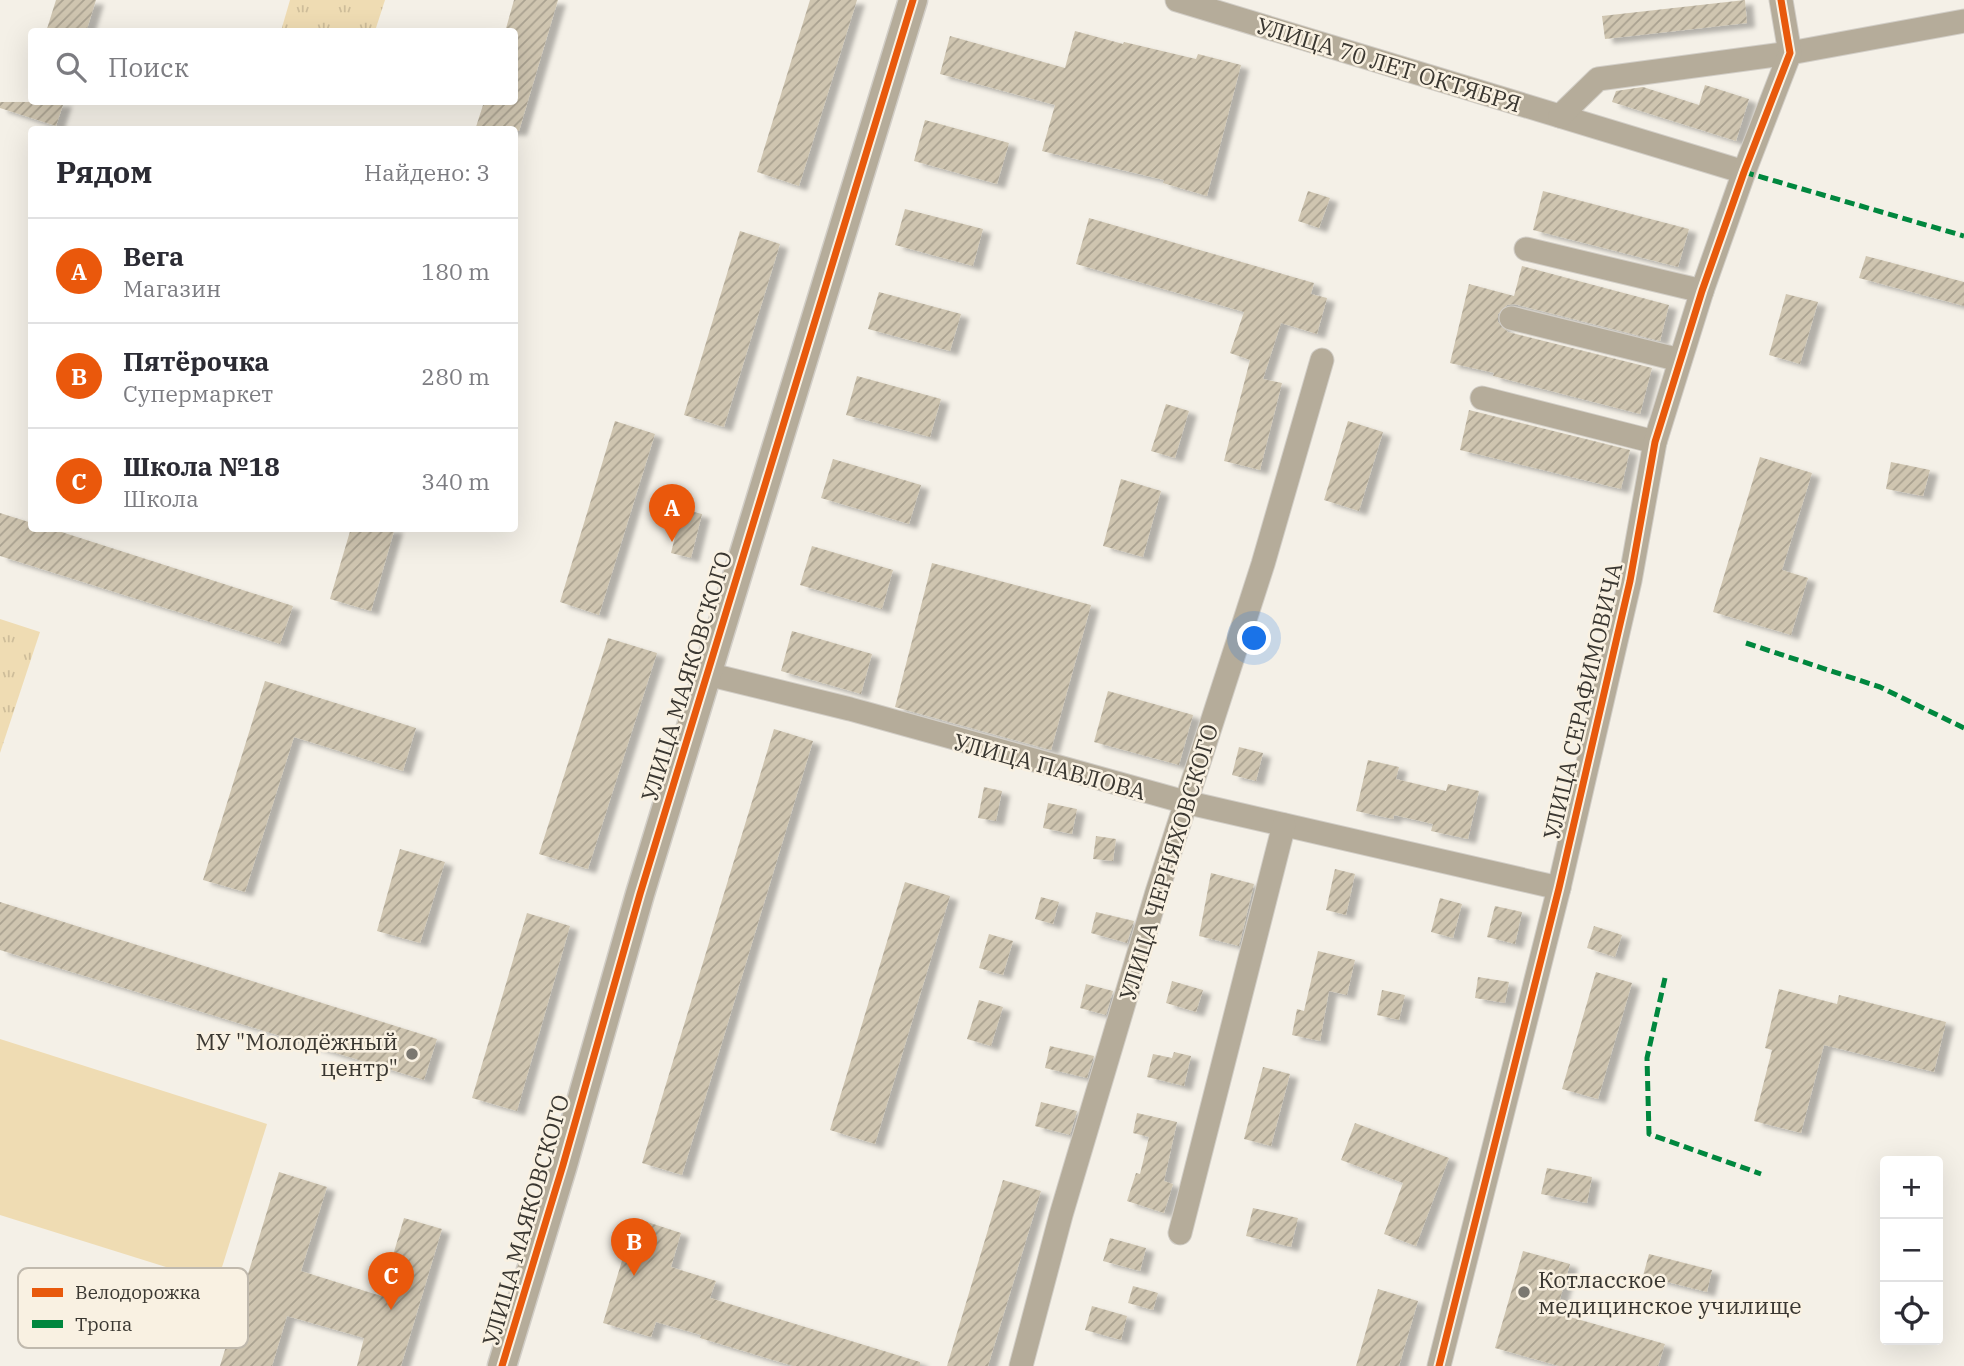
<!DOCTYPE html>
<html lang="ru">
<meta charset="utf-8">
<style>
:root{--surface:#fff;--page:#f7f7f7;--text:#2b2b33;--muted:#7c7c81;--line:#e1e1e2;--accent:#ea580c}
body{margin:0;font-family:"IBM Plex Serif",serif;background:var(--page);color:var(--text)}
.controls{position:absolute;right:21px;bottom:21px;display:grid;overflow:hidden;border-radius:7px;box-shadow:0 7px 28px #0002}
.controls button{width:63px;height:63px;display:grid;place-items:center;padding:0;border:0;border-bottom:2px solid var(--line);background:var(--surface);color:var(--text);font:35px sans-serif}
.you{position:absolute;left:1255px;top:639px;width:24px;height:24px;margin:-18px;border:5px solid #fff;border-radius:50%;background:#1a73e8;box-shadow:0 0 0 10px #1a73e833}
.badge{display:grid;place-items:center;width:46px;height:46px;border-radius:50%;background:var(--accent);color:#fff;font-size:23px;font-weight:700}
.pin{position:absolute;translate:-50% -58px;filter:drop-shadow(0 2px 4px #0008)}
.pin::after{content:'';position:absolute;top:37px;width:24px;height:21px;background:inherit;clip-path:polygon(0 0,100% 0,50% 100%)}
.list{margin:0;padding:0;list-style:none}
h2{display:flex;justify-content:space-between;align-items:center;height:91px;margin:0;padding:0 28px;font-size:30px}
h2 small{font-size:23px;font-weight:400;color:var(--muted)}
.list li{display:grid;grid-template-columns:46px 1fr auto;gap:21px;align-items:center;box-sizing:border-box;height:105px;padding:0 28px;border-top:2px solid var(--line)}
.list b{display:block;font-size:26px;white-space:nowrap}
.list p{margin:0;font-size:23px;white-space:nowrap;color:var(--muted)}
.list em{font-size:23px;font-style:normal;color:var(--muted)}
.icon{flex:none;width:38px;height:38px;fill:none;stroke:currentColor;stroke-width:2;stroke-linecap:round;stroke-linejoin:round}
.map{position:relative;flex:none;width:1964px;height:1366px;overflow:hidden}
.search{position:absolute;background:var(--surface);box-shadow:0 7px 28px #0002;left:28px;top:28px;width:490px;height:77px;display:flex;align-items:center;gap:18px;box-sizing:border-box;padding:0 24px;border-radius:7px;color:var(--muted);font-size:26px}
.panel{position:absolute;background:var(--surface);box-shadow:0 7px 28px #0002;left:28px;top:126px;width:490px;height:406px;border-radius:7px}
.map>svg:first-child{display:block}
.green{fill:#efdcb3}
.park{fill:url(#park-tufts)}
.building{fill:url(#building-hatch);filter:url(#shadow)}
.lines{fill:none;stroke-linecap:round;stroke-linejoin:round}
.minor-casing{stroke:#d2cec7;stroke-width:25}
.tertiary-casing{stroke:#d2cec7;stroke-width:31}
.minor{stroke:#b5ac9a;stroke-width:23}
.tertiary{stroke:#b5ac9a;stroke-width:28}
.quiet{stroke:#00873e;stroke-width:5;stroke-dasharray:10 5;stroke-linecap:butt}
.cycleway-casing{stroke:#f9f1e2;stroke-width:11}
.cycleway{stroke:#e8590c;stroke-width:7}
.poi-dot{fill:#7b7871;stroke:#f9f1e2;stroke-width:2.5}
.labels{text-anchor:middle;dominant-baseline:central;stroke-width:5;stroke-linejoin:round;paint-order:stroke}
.street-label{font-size:23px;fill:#3a3731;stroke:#f9f1e2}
.poi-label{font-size:23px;fill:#3a3731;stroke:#f9f1e2;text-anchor:end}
.key{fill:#f9f1e2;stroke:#c0b9ad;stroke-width:2}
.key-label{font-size:19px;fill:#3a3731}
</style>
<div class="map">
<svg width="1964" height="1366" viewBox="0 0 1964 1366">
<defs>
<pattern id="park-tufts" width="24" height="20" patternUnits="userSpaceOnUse" patternTransform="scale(1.75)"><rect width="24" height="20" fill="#efdcb3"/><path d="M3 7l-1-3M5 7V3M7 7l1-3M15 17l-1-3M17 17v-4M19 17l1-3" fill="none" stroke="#cebd9a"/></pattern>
<pattern id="building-hatch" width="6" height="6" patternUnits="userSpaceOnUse" patternTransform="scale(1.75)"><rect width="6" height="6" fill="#cfc5b0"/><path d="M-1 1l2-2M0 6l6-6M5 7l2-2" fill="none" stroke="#a9a190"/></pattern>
<filter id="shadow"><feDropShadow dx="8" dy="4.5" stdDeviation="2" flood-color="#0004"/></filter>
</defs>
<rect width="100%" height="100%" fill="#f4f0e7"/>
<!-- green -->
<polygon class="green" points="0,1039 267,1124 217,1283 0,1215"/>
<!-- park -->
<g class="park">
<polygon points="290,0 385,0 375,31 281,31"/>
<polygon points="0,619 40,632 0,753"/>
</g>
<!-- building -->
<g class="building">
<polygon points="56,0 96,0 86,32 46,32"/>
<polygon points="514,0 558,0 519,131 475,130 484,102 514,102 514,32 505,32"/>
<polygon points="810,0 857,0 799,186 757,172"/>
<polygon points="1745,0 1747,23 1605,39 1602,16"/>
<polygon points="1075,31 1123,44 1124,42 1196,59 1198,54 1241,65 1207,196 1163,183 1164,180 1042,151 1055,105 940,74 950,36 1065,68"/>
<polygon points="1705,85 1749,99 1736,141 1612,102 1616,91 1643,87 1699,105"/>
<polygon points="0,102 64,102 56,126 0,108"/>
<polygon points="925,120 1009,143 997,184 914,161"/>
<polygon points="1308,191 1330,198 1319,228 1298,221"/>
<polygon points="1543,191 1689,229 1678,267 1533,230"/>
<polygon points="905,209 983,229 973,266 895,245"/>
<polygon points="1089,218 1314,283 1311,294 1327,298 1317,334 1281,323 1263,379 1282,383 1260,470 1224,461 1250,360 1230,353 1244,312 1076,264"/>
<polygon points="740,231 780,244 724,427 684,415"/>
<polygon points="1866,256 1964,282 1964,306 1859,278"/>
<polygon points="1522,266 1669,305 1660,341 1514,304 1507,305 1498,314 1498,322 1508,332 1652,368 1640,414 1493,376 1494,373 1450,363 1469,284 1514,296"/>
<polygon points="879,292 961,314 950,351 868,329"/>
<polygon points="1786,294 1818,302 1800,364 1769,355"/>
<polygon points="857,376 941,399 930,437 846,415"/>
<polygon points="1166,404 1189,411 1175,458 1151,451"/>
<polygon points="1469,410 1630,450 1621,489 1460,450"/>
<polygon points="615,421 655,434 599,615 560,602"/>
<polygon points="1348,421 1383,432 1359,511 1324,500"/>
<polygon points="1760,457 1812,473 1782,570 1808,578 1791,635 1713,612"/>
<polygon points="833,459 921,485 909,524 821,498"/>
<polygon points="1891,462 1930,470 1923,496 1886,489"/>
<polygon points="1121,479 1161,491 1143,557 1103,546"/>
<polygon points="682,509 702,514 691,558 671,553"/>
<polygon points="0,513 32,523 32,528 49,528 293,606 280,644 0,556"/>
<polygon points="351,528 395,528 371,611 330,599"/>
<polygon points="812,546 893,570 882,609 800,585"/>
<polygon points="932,563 1091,605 1051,750 895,707"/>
<polygon points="792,631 872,654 861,694 781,671"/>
<polygon points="608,638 657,653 588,869 539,854"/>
<polygon points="265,681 416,728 403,771 294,737 245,892 203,880"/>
<polygon points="1108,691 1193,715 1179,765 1094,742"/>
<polygon points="774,729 813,741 682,1175 642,1163"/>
<polygon points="1239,747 1263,753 1256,781 1232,775"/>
<polygon points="1368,760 1399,767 1396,779 1446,791 1448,784 1479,791 1468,839 1431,831 1433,824 1394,815 1393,819 1356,811"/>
<polygon points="984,787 1002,791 996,821 978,818"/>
<polygon points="1048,803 1077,809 1072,834 1043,828"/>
<polygon points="1096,836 1116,839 1113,861 1093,859"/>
<polygon points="400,849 445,862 420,943 377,931"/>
<polygon points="1335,869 1355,874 1346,915 1326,910"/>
<polygon points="1211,873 1254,884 1239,946 1199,936"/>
<polygon points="905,882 950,896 875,1144 830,1130"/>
<polygon points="1041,897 1059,902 1053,924 1035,919"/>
<polygon points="1440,898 1462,904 1453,938 1431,932"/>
<polygon points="0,902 437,1039 424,1080 0,950"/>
<polygon points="1495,906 1522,912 1515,944 1487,937"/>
<polygon points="1096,912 1134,921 1127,943 1091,933"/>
<polygon points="527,913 570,926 517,1111 472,1098"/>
<polygon points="1594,926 1622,935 1615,957 1587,948"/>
<polygon points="989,934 1013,941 1003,975 979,968"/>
<polygon points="1318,951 1355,960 1347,995 1329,991 1320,1041 1292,1035 1297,1009 1304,1011"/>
<polygon points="1596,972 1632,983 1598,1099 1562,1089"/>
<polygon points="1478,977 1509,982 1505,1003 1475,998"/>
<polygon points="1172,981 1203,990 1196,1012 1166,1003"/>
<polygon points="1086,984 1113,991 1106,1015 1080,1008"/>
<polygon points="1779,989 1837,1004 1839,995 1946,1022 1934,1072 1824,1045 1801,1133 1754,1121 1772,1050 1765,1048"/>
<polygon points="1382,990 1405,995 1399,1020 1377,1015"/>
<polygon points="979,1000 1003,1007 991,1046 967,1039"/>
<polygon points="1050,1046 1094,1056 1087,1078 1045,1068"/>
<polygon points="1174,1052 1191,1056 1184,1086 1147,1077 1153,1054 1172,1058"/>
<polygon points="1263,1067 1290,1074 1271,1146 1244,1139"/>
<polygon points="1041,1102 1077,1111 1070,1135 1035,1126"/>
<polygon points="1137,1113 1177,1122 1164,1181 1173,1184 1164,1213 1127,1201 1136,1173 1140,1174 1149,1137 1133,1133"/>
<polygon points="1355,1123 1449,1158 1416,1246 1384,1234 1403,1183 1341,1160"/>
<polygon points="1547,1168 1592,1177 1587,1203 1541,1194"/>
<polygon points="279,1172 327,1187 301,1271 381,1296 404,1218 442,1229 401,1366 357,1366 364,1338 287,1316 272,1366 220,1366"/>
<polygon points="1003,1180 1041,1191 988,1366 947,1366"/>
<polygon points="1253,1208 1298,1218 1291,1247 1246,1236"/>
<polygon points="635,1218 681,1233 671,1267 716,1281 710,1298 920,1362 920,1366 793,1366 700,1338 701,1335 656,1322 651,1337 603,1323"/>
<polygon points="1110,1238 1146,1248 1140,1271 1103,1261"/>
<polygon points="1523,1251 1570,1264 1556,1313 1665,1344 1658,1366 1559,1366 1495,1348"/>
<polygon points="1649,1254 1712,1270 1707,1292 1643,1276"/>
<polygon points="1133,1286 1158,1293 1153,1310 1128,1303"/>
<polygon points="1378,1289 1418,1301 1399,1366 1356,1366"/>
<polygon points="1092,1306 1127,1316 1121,1340 1085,1330"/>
</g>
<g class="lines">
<!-- minor casing -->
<g class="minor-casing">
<g id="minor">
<polyline points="1177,0 1744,172"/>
<polyline points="1560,116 1598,79 1790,53 1964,21"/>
<polyline points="1526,249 1702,291"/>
<polyline points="1511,318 1680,360"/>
<polyline points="1482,398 1655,442"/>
<polyline points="707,674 850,709 1185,802 1559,888"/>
<polyline points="1180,1233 1284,825"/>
<polyline points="1021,1366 1061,1215 1157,892 1263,564 1322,360"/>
<polyline points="1439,1366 1559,888 1630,581 1655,442 1702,291 1744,172 1790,53 1781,0"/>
</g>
</g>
<!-- tertiary casing -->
<g class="tertiary-casing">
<polyline id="tertiary" points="502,1366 563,1165 640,894 913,0"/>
</g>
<!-- minor -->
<use href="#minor" class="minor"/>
<!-- tertiary -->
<use href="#tertiary" class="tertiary"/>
<!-- quiet -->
<g class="quiet">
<polyline points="1744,172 1964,236"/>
<polyline points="1746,643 1880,687 1964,728"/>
<polyline points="1665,978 1647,1058 1649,1134 1761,1174"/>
</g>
<!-- cycleway casing -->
<g class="cycleway-casing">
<g id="cycleway">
<polyline points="502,1366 563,1165 640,894 913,0"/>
<polyline points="1439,1366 1559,888 1630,581 1655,442 1702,291 1744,172 1790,53 1781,0"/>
</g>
</g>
<!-- cycleway -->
<use href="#cycleway" class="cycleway"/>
</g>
<!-- markers -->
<g class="poi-dot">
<circle cx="412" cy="1054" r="7"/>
<circle cx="1524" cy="1292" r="7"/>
</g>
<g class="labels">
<!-- street labels -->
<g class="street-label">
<text transform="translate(1389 64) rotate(17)">УЛИЦА 70 ЛЕТ ОКТЯБРЯ</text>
<text transform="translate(686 676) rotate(-73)">УЛИЦА МАЯКОВСКОГО</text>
<text transform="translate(1582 701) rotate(-77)">УЛИЦА СЕРАФИМОВИЧА</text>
<text transform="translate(1050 766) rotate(15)">УЛИЦА ПАВЛОВА</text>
<text transform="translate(1168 862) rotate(-73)">УЛИЦА ЧЕРНЯХОВСКОГО</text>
<text transform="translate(525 1220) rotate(-74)">УЛИЦА МАЯКОВСКОГО</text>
</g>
<!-- poi labels -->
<g class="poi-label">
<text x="398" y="1041">МУ "Молодёжный<tspan x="398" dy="26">центр"</tspan></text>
<text x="1538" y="1279" text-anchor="start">Котласское<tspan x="1538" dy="26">медицинское училище</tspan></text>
</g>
</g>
<!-- legend -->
<rect x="18" y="1268" width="230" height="80" rx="10" class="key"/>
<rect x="32" y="1288" width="31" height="9" fill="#e8590c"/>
<rect x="32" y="1320" width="31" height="8" fill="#00873e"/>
<g class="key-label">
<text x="75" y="1299">Велодорожка</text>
<text x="75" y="1331">Тропа</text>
</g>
</svg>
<div class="controls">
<button>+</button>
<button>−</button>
<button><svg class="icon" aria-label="locate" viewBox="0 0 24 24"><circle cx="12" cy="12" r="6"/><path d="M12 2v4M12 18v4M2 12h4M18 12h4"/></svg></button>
</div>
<div class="you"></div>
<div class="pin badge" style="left:672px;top:542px">A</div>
<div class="pin badge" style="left:634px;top:1276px">B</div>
<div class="pin badge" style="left:391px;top:1310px">C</div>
<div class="search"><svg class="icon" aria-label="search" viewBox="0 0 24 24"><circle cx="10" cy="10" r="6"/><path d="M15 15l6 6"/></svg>Поиск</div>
<section class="panel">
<h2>Рядом<small>Найдено: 3</small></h2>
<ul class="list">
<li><span class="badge">A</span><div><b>Вега</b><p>Магазин</p></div><em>180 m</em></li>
<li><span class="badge">B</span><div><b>Пятёрочка</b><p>Супермаркет</p></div><em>280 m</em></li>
<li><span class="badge">C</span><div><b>Школа №18</b><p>Школа</p></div><em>340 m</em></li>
</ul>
</section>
</div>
